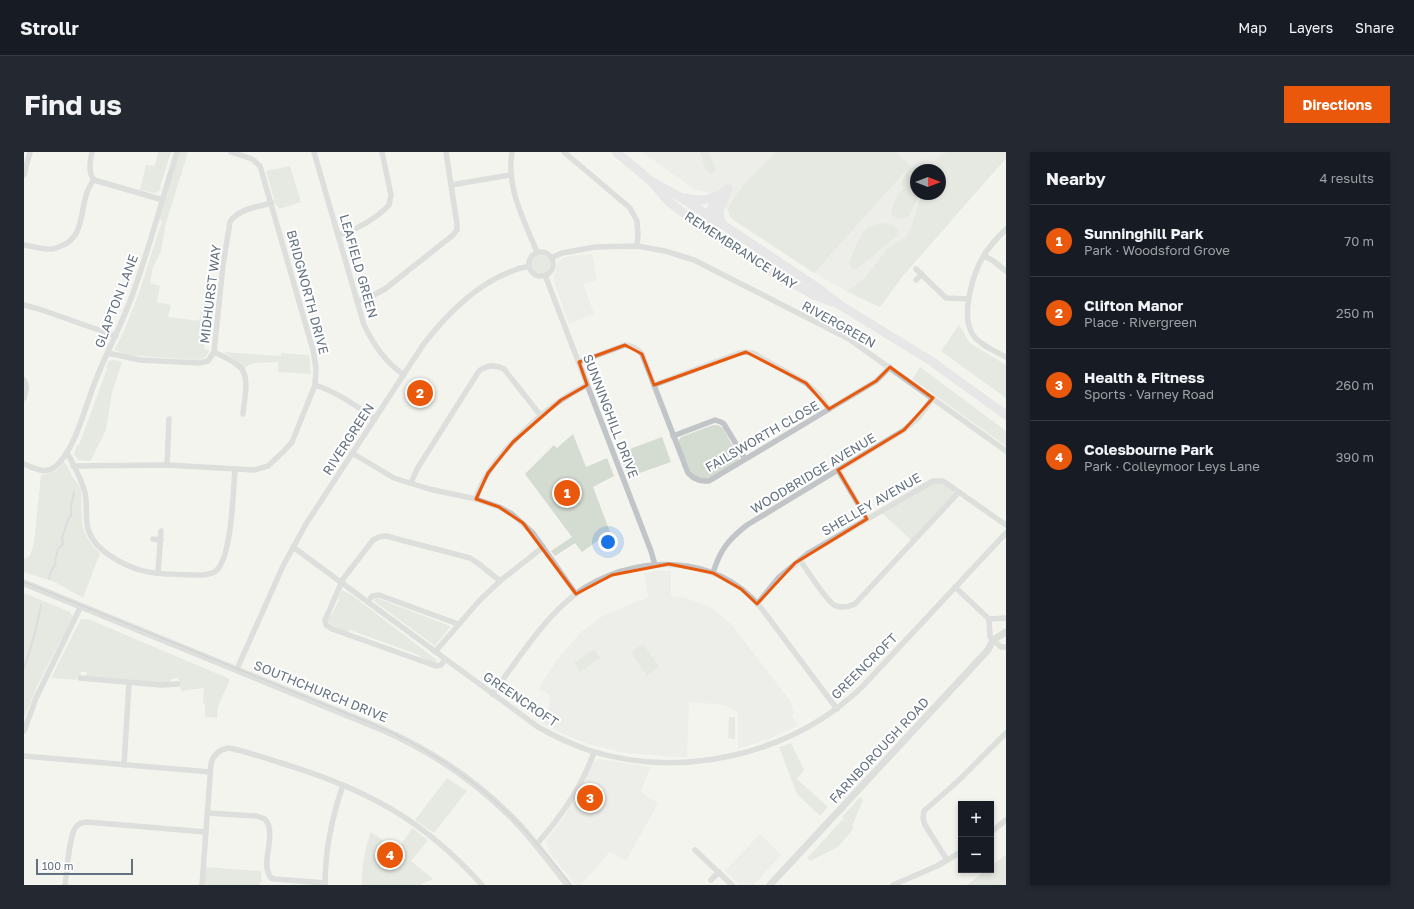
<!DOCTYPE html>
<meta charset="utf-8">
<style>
:root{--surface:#171b24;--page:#242831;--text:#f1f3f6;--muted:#9ea1a6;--line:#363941;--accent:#ea580c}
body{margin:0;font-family:"Golos Text",sans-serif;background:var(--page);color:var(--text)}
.controls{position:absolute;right:12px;bottom:12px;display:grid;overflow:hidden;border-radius:0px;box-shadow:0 2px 6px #0003}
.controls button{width:36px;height:36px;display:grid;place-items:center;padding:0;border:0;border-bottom:1px solid var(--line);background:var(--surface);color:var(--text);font:20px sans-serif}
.compass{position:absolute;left:886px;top:12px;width:36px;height:36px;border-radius:50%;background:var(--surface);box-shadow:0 2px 6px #0003;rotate:90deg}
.scale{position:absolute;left:12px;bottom:10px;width:97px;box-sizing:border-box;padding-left:4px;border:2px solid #637280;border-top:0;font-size:11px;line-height:14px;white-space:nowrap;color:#637280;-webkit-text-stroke:3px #fff;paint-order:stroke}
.you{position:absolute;left:584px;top:390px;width:14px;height:14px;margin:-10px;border:3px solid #fff;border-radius:50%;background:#1a73e8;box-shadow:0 0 0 6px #1a73e833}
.badge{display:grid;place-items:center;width:26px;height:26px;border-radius:50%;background:var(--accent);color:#fff;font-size:13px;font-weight:700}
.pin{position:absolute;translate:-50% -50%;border:2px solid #fff;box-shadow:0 1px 4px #0006}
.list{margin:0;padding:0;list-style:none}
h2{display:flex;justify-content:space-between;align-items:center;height:52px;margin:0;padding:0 16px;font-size:17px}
h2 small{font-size:13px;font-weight:400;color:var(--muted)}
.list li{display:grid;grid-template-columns:26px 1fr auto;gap:12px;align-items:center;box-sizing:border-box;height:72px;padding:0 16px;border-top:1px solid var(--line)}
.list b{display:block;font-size:15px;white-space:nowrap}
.list p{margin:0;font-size:13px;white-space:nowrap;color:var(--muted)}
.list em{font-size:13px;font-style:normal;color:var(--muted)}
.map{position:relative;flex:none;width:982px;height:733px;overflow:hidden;border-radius:0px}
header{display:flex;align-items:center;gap:24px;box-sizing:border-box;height:56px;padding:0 20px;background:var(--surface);border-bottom:1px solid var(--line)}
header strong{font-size:19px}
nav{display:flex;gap:22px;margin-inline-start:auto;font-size:14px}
.intro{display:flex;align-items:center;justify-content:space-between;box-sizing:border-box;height:96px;padding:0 24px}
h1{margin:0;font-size:28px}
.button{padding:10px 18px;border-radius:0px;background:var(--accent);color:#fff;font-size:14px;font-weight:700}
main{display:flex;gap:24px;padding:0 24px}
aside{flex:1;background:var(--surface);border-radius:0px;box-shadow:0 2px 6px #0003}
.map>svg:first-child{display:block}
.built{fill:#e4e5e3;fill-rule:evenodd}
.green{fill:#d4dbd1}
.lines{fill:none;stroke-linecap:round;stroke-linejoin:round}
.stream{stroke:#bac4ca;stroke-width:2}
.minor{stroke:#c1c5c8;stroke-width:5.5}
.tertiary{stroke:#c1c5c8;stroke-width:7}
.trunk{stroke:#d4d8dc;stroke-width:9}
.tram{stroke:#a2a7ac;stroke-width:1}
.marked{fill:none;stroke:#e8590c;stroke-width:3;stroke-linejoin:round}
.labels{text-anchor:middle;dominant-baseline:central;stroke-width:4;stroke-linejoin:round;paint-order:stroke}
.street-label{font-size:13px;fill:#637280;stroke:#fff}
</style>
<header>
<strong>Strollr</strong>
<nav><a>Map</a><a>Layers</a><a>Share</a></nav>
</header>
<div class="intro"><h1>Find us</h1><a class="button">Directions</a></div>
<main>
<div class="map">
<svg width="982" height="733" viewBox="0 0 982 733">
<rect width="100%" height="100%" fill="#f4f4ef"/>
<!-- built -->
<g class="built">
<path d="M618 0H982V6L878 125 856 155 831 144 790 121 710 69 706 65 699 50 686 41 670 37ZM892 18H916V42H892Z"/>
<polygon points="568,102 573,128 561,132 560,133 570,162 545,172 532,136 529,125 534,110 539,106 546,104"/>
<polygon points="634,419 647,419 647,444 661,446 687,455 708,473 767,550 770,562 767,564 775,573 747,586 714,597 714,561 701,553 665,550 663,605 650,605 601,601 567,593 539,582 516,570 525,556 526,543 515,537 521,526 534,506 557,480 580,463 624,445 620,421"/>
<polygon points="575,607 626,615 617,640 634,651 602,709 585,700 576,712 556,733 552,733 525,700 522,689 540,665 570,610"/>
<polygon points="736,682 757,703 730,733 716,733 701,719"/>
</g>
<!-- green -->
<g class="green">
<polygon points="134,0 147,0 136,35 137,38 131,41 116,38 122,13 131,14"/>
<path d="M155 0H164L142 71 137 99 129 115 126 131 136 134 133 150 147 153 144 165 175 169 180 147 190 149 188 177H182L180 197 185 198C184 205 179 207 173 208L103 203 91 198V196L100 179 115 141 138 69 136 67Z"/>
<polygon points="676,0 685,0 692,19 688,21 682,18"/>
<polygon points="752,0 872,0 886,14 790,121 706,65 704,57 712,43 718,36 717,35"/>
<path d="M923 0H982V6L878 125 856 155 823 139 841 126 864 96 883 84 888 73 896 47H894C888 55 889 61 881 67L872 66 867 62C869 52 871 45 879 37L877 32 883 19 890 15 898 18H892V42H916V18H910L914 14 911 8Z"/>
<polygon points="266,14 277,50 255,57 254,54 252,54 242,19"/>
<polygon points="857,71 869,73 874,78 873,84 834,116 829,117 825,111 833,91 839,81 844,75"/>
<circle cx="517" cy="112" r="9"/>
<polygon points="935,173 946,191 982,213 982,246 917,199"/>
<polygon points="200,200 257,204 257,201 285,203 287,222 254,220 254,210 230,211 220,216 213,209"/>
<polygon points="89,208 98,210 88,241 82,278 67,308 65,309 55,308 50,302 53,293 55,293 83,217 82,214 85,209"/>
<polygon points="896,215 982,279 982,294 888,227"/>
<polygon points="689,273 694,273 699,276 715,306 714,310 684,327 674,326 667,321 655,292 655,288 657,285"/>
<polygon points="549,282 562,315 583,306 590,324 569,335 586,380 558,400 551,391 531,404 527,399 548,385 501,322 530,293 533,296"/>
<polygon points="638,285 647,310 604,325 595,301"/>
<polygon points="40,310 43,313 48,324 57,337 58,373 62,383 68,393 76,401 59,446 31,430 0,420 0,407 6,404 10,390 17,323 32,319"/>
<polygon points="914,331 920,332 931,341 887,388 858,361 906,332"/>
<polygon points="318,438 329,444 413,508 412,512 397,506 395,503 326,478 323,480 308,474 303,469 306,463 308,462 315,448 314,446"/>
<polygon points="0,441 46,460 49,465 15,530 0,566"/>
<polygon points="353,446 426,474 426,475 411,494 350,449 350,447"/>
<polygon points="57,467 64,467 206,527 194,555 193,566 181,565 181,552 179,551 180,536 157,539 154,526 147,527 146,531 137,531 62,524 63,520 57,520 56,524 53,524 52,528 27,526"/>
<polygon points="619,492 635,515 623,524 607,500"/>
<polygon points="570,497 576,506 556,520 550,511"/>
<polygon points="705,565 711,565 711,587 704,586"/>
<polygon points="767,591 780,618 773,627 804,655 796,664 773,642 755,595"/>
<polygon points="423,626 443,639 410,681 391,668"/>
<polygon points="836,645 839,648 828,674 830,676 814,695 786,709 783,706 819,667 827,674 818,665"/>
<path d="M388 676 404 688 387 709 409 727 396 733H338C338 715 340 698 347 680L374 698Z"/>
<polygon points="982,703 982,733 943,733 962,718 967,718 967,714"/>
<polygon points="181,715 237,719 238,729 235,733 180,733"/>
</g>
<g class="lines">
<!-- stream -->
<g class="stream">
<polyline points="25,427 27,419 32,411 31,409 34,397 39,392 38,386 45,365 47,364 47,355 50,340"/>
<polyline points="0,517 11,481 17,453"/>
</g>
<!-- minor -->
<g class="minor">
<path d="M68 0C66 9 64 20 70 28L139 48"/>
<path d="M290 0 340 173C350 193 361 210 380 223"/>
<path d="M488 0C482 36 500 68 513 100"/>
<polyline points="540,0 606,56 613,69 614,83 613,94"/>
<polyline points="0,23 6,0"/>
<polyline points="427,33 486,23"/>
<path d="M982 77C974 85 966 93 960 103 949 121 936 163 949 183 956 193 971 199 982 205"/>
<path d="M314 83C331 79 353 66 365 53L367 43 358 0"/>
<path d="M0 93C8 94 19 98 28 97 30 97 34 95 37 94 65 84 53 47 70 28"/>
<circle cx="517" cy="112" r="12"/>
<polyline points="960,104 968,108 982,119"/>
<polyline points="527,106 538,101 571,95 613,94 641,99 670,108 825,187 982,299"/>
<polyline points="892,117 922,146 945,147"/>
<polyline points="521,123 627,399 631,413"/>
<polyline points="892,128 898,122"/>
<polyline points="333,149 348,144 361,137 429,83 433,78 433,72 422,0"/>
<polyline points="0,153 15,157 92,184"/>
<path d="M190 200C199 204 210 209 217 216 226 225 220 250 219 262"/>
<path d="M84 201 116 208 175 211 184 209 190 200 199 113 206 70C214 57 233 55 248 51"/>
<path d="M555 210 601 193C609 194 613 196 618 202L664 321C671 328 676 329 685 329L852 229 866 215"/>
<path d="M0 228C4 234 2 239 0 246"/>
<path d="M291 233C313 240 332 254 351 267"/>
<polyline points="630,233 715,201 722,200 729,201 782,231 795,243 805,257"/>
<polyline points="649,284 691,268 697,270 700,272 721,307"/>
<polyline points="328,301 370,326 405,337 452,347 475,355 488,362 509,381 552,442"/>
<path d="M42 302 45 304C51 316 58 328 61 341 64 354 60 367 65 380 69 390 76 397 85 403 116 425 142 422 179 423 184 422 189 422 193 418 208 402 209 340 211 317"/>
<path d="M0 312C11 317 23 323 33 313 52 295 61 255 71 230 82 201 97 174 108 144 125 97 138 48 153 0"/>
<polyline points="143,313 145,267"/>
<polyline points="49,314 143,313 230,318 244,314 260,299 268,290 291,233 292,216 289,198 236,14 228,7 207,0"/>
<polyline points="814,318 843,367"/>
<path d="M387 331 393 317 455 219C463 213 471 212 480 217L517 264"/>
<path d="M452 347C463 306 525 251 563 233"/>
<polyline points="129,387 137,388"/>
<path d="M269 395 514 575C530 584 547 592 564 598 658 628 767 603 838 535L982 381"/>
<path d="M776 408C782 417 802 448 810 453 817 457 824 455 831 452L935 340"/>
<polyline points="134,421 137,379"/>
<path d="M689 421C696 398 704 388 723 373L880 278 894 266 909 246"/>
<polyline points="931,435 965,467 966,485 977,495 982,495"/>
<polyline points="344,450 348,444 355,443 434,472"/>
<polyline points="733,452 755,425 783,402 909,329 919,329 982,373"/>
<polyline points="965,467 982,466"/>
<polyline points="411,500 455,449 476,429 519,395"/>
<polyline points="421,507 417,513 412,514 308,477 302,473 301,468 319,427 349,388 355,385 362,384 446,406 455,412 476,429"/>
<path d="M213 517 259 414 282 372 399 193C425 159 462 123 505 114"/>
<polyline points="56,526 137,533 154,532"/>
<path d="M468 542C492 511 513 476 542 450 591 405 679 397 728 446 739 456 747 470 756 481 775 506 794 532 813 557"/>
<polyline points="0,579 12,546 57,454"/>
<polyline points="0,604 186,620"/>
<polyline points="100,613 105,531"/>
<path d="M183 661 233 664 241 667C254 682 235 711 247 726L251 727 301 731"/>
<polyline points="967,680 982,668"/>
<path d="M512 693C537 665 558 635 570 600"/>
<polyline points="671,698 708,733"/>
<polyline points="923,708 901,673 899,666 900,659 934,629 982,581"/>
<polyline points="687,728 695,720"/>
<path d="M41 733C43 720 45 683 52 675 55 671 59 670 63 670L182 680"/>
<path d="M178 733 187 612C189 603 194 598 204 596 222 599 240 606 257 611 340 636 399 667 458 733"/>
<path d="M301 733C301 699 308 665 319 633"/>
<polyline points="869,733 913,714 937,700"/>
</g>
<!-- tertiary -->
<g class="tertiary">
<path d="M0 431 355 576C409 599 458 633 498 676 514 694 529 714 544 733"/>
<polyline points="746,733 964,498 969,488 982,480"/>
</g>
<!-- trunk -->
<g class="trunk">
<polyline points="592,0 627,29 645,50 674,72 757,125 790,143 808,150"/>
<polyline points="627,29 656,45 713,82 794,136 816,153 907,209 982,263"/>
<path d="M661 46C679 50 689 48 704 37"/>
<polyline points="687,69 686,59 694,44"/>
<path d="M698 72C693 59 696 55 702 42"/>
</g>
<!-- tram -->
<path class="tram" d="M0 430 346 571C435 609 488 657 547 733"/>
</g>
<!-- marked area -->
<path d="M0 0H982V733H0ZM601 193 618 202 630 233 722 200 782 231 805 257 852 229 866 215 909 246 880 278 814 318 843 367 771 411 733 452 717 437 689 421 645 412 588 423 552 442 499 371 475 355 452 347 464 321 489 290 537 248 563 233 555 210Z" fill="#f4f4ef" fill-opacity=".55" fill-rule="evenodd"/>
<path class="marked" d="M601 193 618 202 630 233 722 200 782 231 805 257 852 229 866 215 909 246 880 278 814 318 843 367 771 411 733 452 717 437 689 421 645 412 588 423 552 442 499 371 475 355 452 347 464 321 489 290 537 248 563 233 555 210Z"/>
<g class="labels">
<!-- street labels -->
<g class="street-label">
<text transform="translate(717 98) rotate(33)">REMEMBRANCE WAY</text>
<text transform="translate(335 114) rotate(74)">LEAFIELD GREEN</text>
<text transform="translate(284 140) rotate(75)">BRIDGNORTH DRIVE</text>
<text transform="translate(186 142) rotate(-83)">MIDHURST WAY</text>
<text transform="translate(92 149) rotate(-69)">GLAPTON LANE</text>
<text transform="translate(815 172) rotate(29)">RIVERGREEN</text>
<text transform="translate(587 264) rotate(69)">SUNNINGHILL DRIVE</text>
<text transform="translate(738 284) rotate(-30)">FAILSWORTH CLOSE</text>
<text transform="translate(324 287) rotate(-57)">RIVERGREEN</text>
<text transform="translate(789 321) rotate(-31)">WOODBRIDGE AVENUE</text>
<text transform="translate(847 352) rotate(-30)">SHELLEY AVENUE</text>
<text transform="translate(840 514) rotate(-45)">GREENCROFT</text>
<text transform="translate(297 539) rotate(22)">SOUTHCHURCH DRIVE</text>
<text transform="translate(497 547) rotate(34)">GREENCROFT</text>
<text transform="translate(855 598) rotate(-47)">FARNBOROUGH ROAD</text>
</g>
</g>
</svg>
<div class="controls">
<button>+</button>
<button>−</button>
</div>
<svg class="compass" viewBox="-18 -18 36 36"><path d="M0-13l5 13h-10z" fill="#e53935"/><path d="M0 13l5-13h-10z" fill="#9ea1a6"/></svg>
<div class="scale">100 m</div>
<div class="you"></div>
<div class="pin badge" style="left:543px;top:341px">1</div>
<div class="pin badge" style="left:396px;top:241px">2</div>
<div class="pin badge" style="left:566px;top:646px">3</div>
<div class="pin badge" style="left:366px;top:703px">4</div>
</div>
<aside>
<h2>Nearby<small>4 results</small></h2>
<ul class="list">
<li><span class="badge">1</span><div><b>Sunninghill Park</b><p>Park · Woodsford Grove</p></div><em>70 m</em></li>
<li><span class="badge">2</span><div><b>Clifton Manor</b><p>Place · Rivergreen</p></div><em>250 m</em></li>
<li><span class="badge">3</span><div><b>Health &amp; Fitness</b><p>Sports · Varney Road</p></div><em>260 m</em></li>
<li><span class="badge">4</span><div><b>Colesbourne Park</b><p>Park · Colleymoor Leys Lane</p></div><em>390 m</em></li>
</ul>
</aside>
</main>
